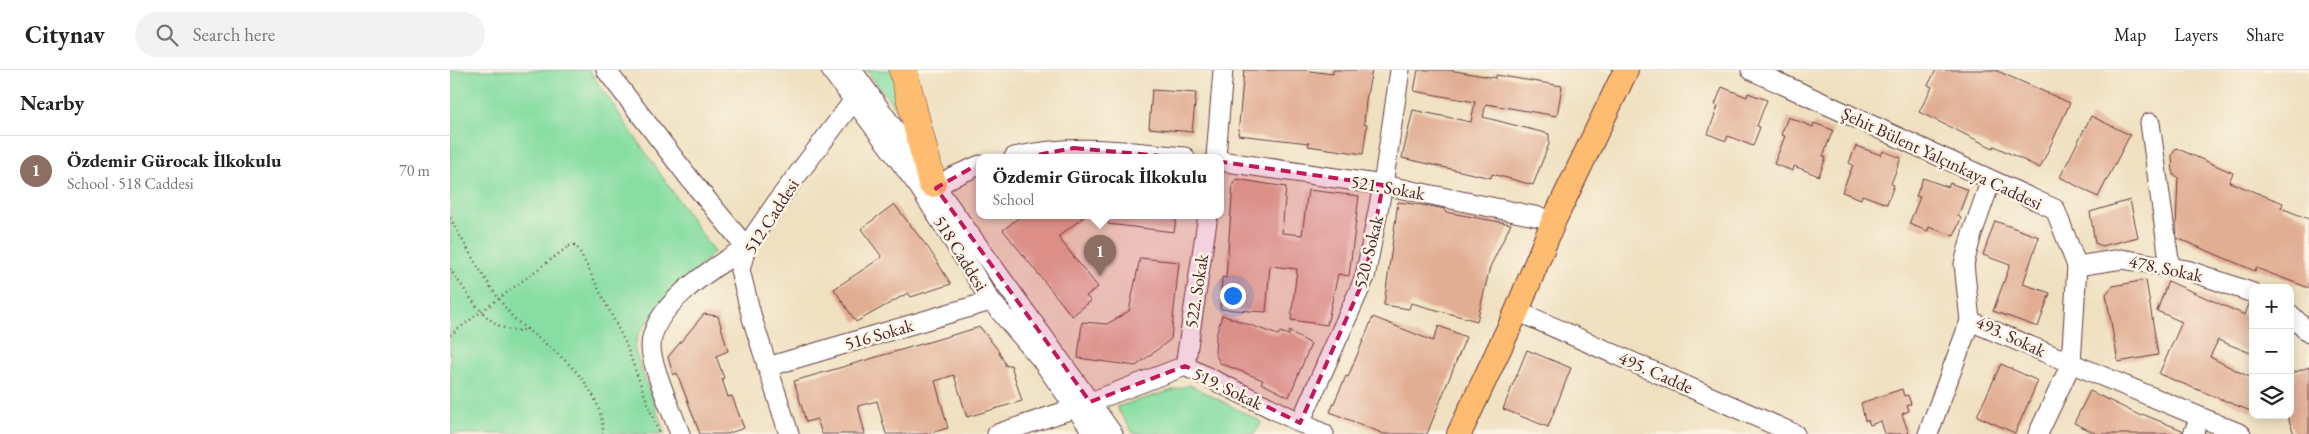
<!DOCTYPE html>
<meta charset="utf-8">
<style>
:root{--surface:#fff;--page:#f2f2f2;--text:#222;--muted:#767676;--line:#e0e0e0;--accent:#2563eb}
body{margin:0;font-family:"EB Garamond",serif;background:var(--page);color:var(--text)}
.controls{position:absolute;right:15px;bottom:15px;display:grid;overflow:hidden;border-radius:10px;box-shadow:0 2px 12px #0003}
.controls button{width:45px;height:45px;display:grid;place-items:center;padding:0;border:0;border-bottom:1px solid var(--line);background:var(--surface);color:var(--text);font:25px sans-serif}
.you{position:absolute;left:782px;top:225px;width:18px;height:18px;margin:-12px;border:4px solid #fff;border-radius:50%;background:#1a73e8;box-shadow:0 0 0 8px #1a73e833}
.badge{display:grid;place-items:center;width:32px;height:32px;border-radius:50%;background:var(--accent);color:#fff;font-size:16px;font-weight:700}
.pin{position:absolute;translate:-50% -41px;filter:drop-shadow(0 1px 2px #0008)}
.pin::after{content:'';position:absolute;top:26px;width:18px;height:15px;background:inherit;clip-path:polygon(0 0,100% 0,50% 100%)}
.popup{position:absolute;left:526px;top:84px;width:248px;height:65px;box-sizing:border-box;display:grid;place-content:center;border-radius:10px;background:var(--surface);filter:drop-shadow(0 1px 4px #0005);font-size:16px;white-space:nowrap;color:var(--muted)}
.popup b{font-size:19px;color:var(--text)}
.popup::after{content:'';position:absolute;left:50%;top:100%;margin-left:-10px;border:10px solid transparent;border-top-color:var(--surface)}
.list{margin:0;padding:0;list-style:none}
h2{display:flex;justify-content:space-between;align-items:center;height:65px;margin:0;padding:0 20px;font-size:21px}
h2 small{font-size:16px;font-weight:400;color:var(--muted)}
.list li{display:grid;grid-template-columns:32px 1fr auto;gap:15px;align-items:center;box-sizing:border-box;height:70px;padding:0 20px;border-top:1px solid var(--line)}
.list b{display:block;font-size:19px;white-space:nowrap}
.list p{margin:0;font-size:16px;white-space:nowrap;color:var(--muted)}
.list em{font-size:16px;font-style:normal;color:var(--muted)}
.icon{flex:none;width:28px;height:28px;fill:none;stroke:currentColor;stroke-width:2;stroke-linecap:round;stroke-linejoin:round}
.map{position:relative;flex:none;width:1859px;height:364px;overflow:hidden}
header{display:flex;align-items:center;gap:30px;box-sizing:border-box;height:70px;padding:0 25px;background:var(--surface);border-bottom:1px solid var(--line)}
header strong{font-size:24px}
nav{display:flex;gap:28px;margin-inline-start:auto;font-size:18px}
.search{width:350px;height:45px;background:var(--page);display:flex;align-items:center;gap:12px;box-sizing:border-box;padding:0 18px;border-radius:28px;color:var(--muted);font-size:19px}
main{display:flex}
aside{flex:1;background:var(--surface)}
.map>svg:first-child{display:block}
.green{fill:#88dea2;stroke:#697e66}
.building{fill:#e1ad93}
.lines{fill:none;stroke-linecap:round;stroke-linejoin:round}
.minor-casing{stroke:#633c41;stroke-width:21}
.major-casing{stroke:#633c41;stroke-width:26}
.highway-casing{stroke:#633c41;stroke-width:29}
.path{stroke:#633c41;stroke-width:2.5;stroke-dasharray:1 4;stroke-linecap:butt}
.minor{stroke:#fff;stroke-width:19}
.major{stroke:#febc70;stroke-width:24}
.highway{stroke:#febc70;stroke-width:28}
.path-bridge{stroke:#633c41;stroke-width:2.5;stroke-dasharray:1 4;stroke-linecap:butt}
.marked{fill:#c2185b;fill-opacity:0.2;stroke:#c2185b;stroke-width:4;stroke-dasharray:10 6;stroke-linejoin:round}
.labels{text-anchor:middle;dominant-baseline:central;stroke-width:5;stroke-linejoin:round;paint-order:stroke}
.street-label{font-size:18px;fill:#4a1f2b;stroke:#fcf5e5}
</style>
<header>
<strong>Citynav</strong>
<div class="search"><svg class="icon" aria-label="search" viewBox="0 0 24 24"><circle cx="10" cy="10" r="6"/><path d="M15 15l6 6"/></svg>Search here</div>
<nav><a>Map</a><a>Layers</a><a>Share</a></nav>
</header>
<main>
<aside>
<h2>Nearby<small></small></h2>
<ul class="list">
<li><span class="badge" style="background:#8d6e63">1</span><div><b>Özdemir Gürocak İlkokulu</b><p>School · 518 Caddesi</p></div><em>70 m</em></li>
</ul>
</aside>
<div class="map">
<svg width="1859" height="364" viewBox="0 0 1859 364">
<rect width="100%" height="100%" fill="#fcf5e5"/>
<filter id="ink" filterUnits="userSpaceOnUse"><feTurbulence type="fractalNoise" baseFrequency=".02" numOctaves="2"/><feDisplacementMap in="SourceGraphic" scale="10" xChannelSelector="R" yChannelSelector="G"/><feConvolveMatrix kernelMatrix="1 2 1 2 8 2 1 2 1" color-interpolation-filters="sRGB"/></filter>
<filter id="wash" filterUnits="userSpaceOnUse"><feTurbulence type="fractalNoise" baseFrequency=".0096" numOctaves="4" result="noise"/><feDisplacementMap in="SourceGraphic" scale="20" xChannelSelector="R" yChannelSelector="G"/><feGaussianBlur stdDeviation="1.12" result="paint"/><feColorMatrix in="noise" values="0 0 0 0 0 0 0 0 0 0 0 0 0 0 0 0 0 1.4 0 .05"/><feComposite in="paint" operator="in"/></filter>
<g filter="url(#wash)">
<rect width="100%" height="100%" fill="#efe0c0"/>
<!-- green -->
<g class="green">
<polygon points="0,0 139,0 264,182 196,253 188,265 184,279 215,364 0,364"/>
<polygon points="416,0 444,0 457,53"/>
<polygon points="740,315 812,352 804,364 684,364 666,337"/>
</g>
<g id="blocks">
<!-- building -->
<g class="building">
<polygon points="794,0 852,0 883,4 883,0 922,0 916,30 914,54 917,55 913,84 858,76 859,73 788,65"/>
<polygon points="968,0 999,0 1046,8 1046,5 1112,16 1107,46 1036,34 1033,47 1099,64 1099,74 1083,115 1042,104 1041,108 952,88 963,40 1021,52 1025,32 964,21"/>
<polygon points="1486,0 1545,0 1620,33 1590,98 1544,76 1543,78 1469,42 1482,17 1478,15"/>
<polygon points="1272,17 1297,27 1298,23 1317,30 1307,56 1310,57 1303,76 1278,66 1276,71 1258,64 1268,36 1265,35"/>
<polygon points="702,20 746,23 742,62 699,58"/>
<polygon points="1641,46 1680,65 1648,127 1610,107"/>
<polygon points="1338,47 1363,57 1364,53 1383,60 1373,86 1376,87 1369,106 1344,96 1343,101 1324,94 1335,66 1331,65"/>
<polygon points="1406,76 1431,85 1433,81 1451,88 1441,114 1444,115 1437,134 1412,125 1411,129 1392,122 1403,95 1399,93"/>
<polygon points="1726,78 1783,103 1779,112 1833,133 1831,138 1859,149 1859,218 1806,198 1805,201 1727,168 1726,156 1728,107 1723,105 1722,85"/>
<polygon points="1473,108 1498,117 1500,113 1518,120 1508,146 1511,148 1504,166 1479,157 1478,161 1459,154 1470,127 1466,126"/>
<polygon points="786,109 836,117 832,163 852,165 858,120 909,126 899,206 888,204 877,255 841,250 847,199 820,196 816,242 770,239 772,207 776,208 783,114"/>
<polygon points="1680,130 1688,167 1652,176 1645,173 1640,142"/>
<polygon points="948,132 979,136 995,139 995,142 1061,154 1040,197 1027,251 961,233 959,239 934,235"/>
<polygon points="444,134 479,179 501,214 461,227 458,223 406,252 384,219 432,187 411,159"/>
<polygon points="572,145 636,145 608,167 648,217 636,226 641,231 622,246 553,160"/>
<polygon points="659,145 727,145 724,162 658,154"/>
<polygon points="1545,151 1589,167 1573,214 1600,223 1588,257 1543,241 1560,195 1533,185"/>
<polygon points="690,188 729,192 721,269 686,296 628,288 632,252 657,254 679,241"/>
<polygon points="1696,210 1708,285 1668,292 1656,224 1663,216"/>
<polygon points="1718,211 1795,245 1799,234 1803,234 1803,284 1768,270 1760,287 1803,309 1803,342 1709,304 1732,252 1707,241"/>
<polygon points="254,244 268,246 278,281 266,286 274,308 272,309 278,327 282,326 294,358 277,364 250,364 227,303 223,305 218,287"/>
<polygon points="772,245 828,265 830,262 839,265 839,261 861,274 839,327 811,313 813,310 770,293 765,283 766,266"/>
<polygon points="923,247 983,271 989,256 1016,267 977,364 934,364 880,342 896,306 898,307"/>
<polygon points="530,257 548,280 556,296 561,295 572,331 517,347 504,305 485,311 498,358 477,364 436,364 427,331 408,336 415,364 372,364 367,349 356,352 344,311"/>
<polygon points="1077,280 1121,298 1098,357 1053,339"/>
<polygon points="1551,294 1588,311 1565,363 1527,346"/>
<polygon points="1859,297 1859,364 1844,364 1837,345 1840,345 1840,304"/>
<polygon points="1452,319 1454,326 1458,325 1461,334 1457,335 1459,341 1452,344 1459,364 1435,364 1431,351 1420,355 1418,350 1415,351 1411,333"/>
<polygon points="1640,321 1691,346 1692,344 1732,360 1732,364 1647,364 1624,353"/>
</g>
</g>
</g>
<g filter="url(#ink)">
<use href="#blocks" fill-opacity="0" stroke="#633c41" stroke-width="1"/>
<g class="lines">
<!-- minor casing -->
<g class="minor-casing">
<g id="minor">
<path d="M156 0 240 109 296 177C265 197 201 235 201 277 201 296 223 344 230 364"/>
<polyline points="381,0 469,117 541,231 590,288 644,364"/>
<polyline points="402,0 663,364"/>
<polyline points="1301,0 1605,139 1627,196 1621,294 1588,364"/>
<polyline points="1700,53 1720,197"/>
<path d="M564 87C626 73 673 81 735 87"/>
<polyline points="766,87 773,0"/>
<polyline points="770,91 933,115 1104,150"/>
<polyline points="1541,110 1522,164 1514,194 1520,251 1791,364"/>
<polyline points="486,118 502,107 530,95"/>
<polyline points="1627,196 1672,189 1737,200 1803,223"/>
<polyline points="1067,241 1345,364"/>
<polyline points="1840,244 1859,263"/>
<polyline points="735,296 758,145"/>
<polyline points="317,297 541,231"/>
<polyline points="850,353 915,207 933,115 950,0"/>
<polyline points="339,364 302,248 290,200 296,177 329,129 404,30"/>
<polyline points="547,364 625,338 735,296 874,364"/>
<polyline points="1478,364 1520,251"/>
<polyline points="1743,364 1750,347"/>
</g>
</g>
<!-- major casing -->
<g class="major-casing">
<polyline id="major" points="1009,364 1067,241 1104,150 1176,0"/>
</g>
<!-- highway casing -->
<g class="highway-casing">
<polyline id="highway" points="453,0 482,113"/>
</g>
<!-- path -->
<g class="path">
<path d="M0 148C19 182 37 215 61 245 68 253 78 260 87 267 118 291 153 321 153 364"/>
<polyline points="119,176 125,175 129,180 175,272 209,364"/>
<path d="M0 199C18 223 42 270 78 259"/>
</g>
<!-- minor -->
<use href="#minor" class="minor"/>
<!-- major -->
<use href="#major" class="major"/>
<!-- highway -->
<use href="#highway" class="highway"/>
<!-- path-bridge -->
<polyline class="path-bridge" points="0,265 119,176"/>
</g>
</g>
<!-- marked area -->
<path class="marked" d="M624 78 766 91 933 115 915 207 850 353 735 296 640 332 486 118 523 97Z"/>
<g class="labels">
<!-- street labels -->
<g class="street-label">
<text transform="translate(1492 88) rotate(25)">Şehit Bülent Yalçınkaya Caddesi</text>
<text transform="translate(938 117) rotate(10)">521. Sokak</text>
<text transform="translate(321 146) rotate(-57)">512 Caddesi</text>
<text transform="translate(918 182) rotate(-76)">520. Sokak</text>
<text transform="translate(511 183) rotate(58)">518 Caddesi</text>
<text transform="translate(1716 198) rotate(12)">478. Sokak</text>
<text transform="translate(746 221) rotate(-81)">522. Sokak</text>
<text transform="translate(429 264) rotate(-16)">516 Sokak</text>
<text transform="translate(1561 266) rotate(25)">493. Sokak</text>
<text transform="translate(1206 302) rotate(24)">495. Cadde</text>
<text transform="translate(778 318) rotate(26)">519. Sokak</text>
</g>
</g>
</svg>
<div class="controls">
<button>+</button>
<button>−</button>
<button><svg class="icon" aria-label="layers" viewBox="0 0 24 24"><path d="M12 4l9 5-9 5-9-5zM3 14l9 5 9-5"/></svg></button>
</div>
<div class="you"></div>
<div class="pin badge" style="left:650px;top:206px;background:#8d6e63">1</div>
<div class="popup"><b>Özdemir Gürocak İlkokulu</b>School</div>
</div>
</main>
